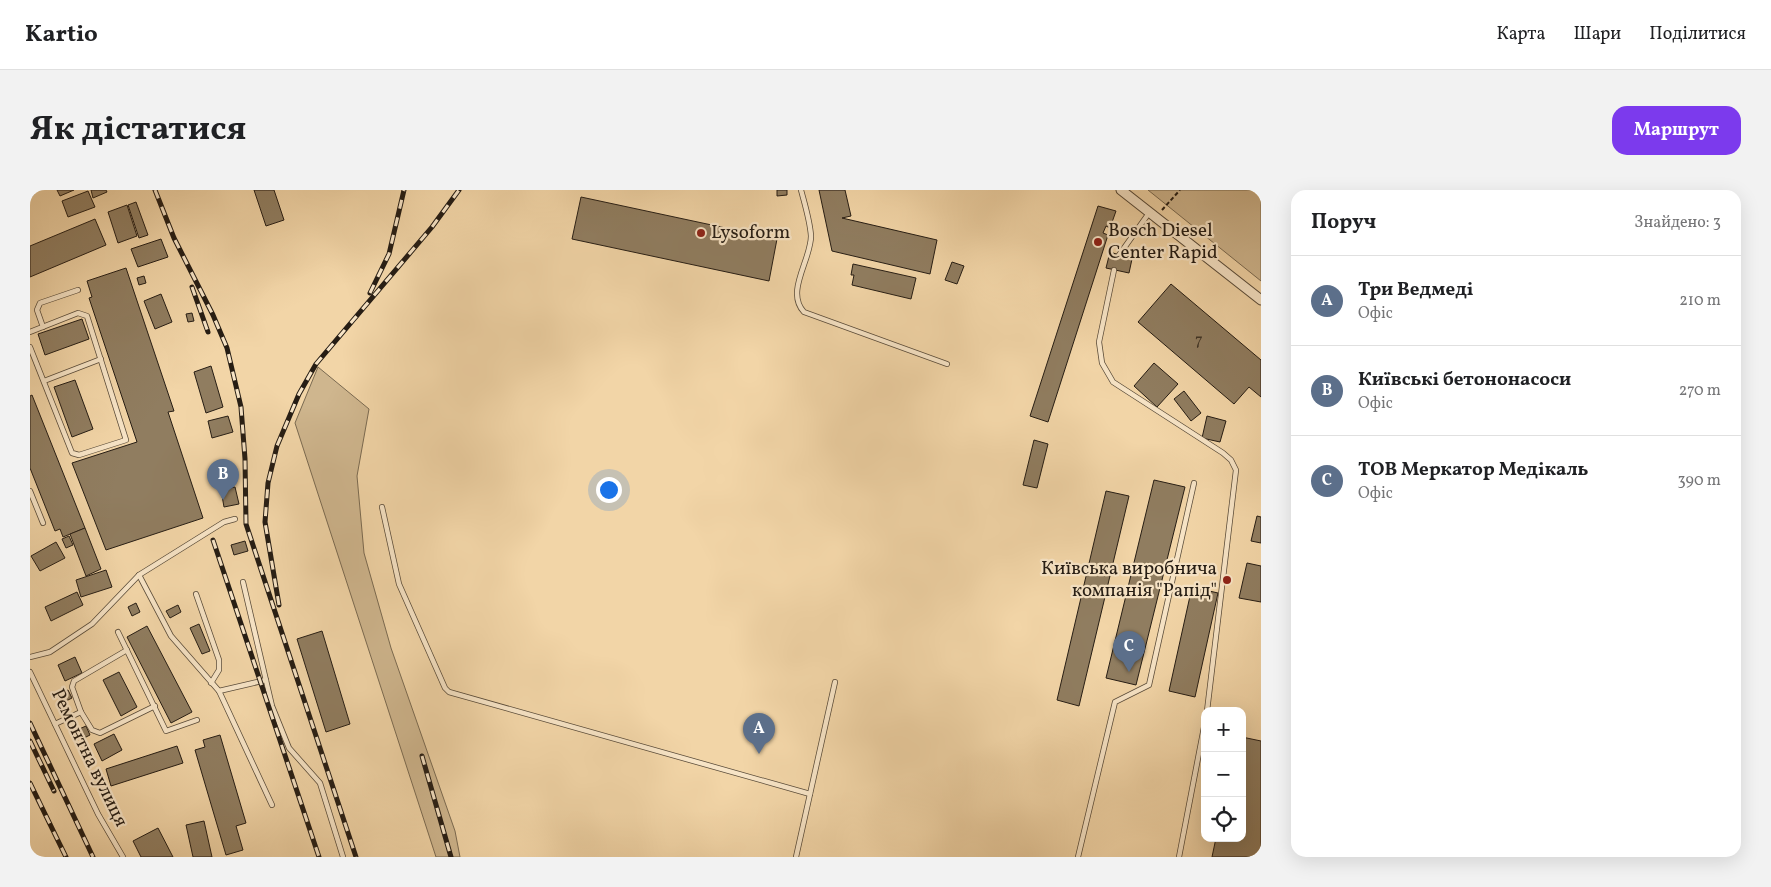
<!DOCTYPE html>
<html lang="uk">
<meta charset="utf-8">
<style>
:root{--surface:#fff;--page:#f2f2f2;--text:#202124;--muted:#757577;--line:#e0e0e0;--accent:#7c3aed}
body{margin:0;font-family:Vollkorn,serif;background:var(--page);color:var(--text)}
.controls{position:absolute;right:15px;bottom:15px;display:grid;overflow:hidden;border-radius:10px;box-shadow:0 5px 20px #0002}
.controls button{width:45px;height:45px;display:grid;place-items:center;padding:0;border:0;border-bottom:1px solid var(--line);background:var(--surface);color:var(--text);font:25px sans-serif}
.you{position:absolute;left:578px;top:299px;width:18px;height:18px;margin:-12px;border:4px solid #fff;border-radius:50%;background:#1a73e8;box-shadow:0 0 0 8px #1a73e833}
.badge{display:grid;place-items:center;width:32px;height:32px;border-radius:50%;background:var(--accent);color:#fff;font-size:16px;font-weight:700}
.pin{position:absolute;translate:-50% -41px;filter:drop-shadow(0 1px 2px #0008)}
.pin::after{content:'';position:absolute;top:26px;width:18px;height:15px;background:inherit;clip-path:polygon(0 0,100% 0,50% 100%)}
.list{margin:0;padding:0;list-style:none}
h2{display:flex;justify-content:space-between;align-items:center;height:65px;margin:0;padding:0 20px;font-size:21px}
h2 small{font-size:16px;font-weight:400;color:var(--muted)}
.list li{display:grid;grid-template-columns:32px 1fr auto;gap:15px;align-items:center;box-sizing:border-box;height:90px;padding:0 20px;border-top:1px solid var(--line)}
.list b{display:block;font-size:19px;white-space:nowrap}
.list p{margin:0;font-size:16px;white-space:nowrap;color:var(--muted)}
.list em{font-size:16px;font-style:normal;color:var(--muted)}
.icon{flex:none;width:28px;height:28px;fill:none;stroke:currentColor;stroke-width:2;stroke-linecap:round;stroke-linejoin:round}
.map{position:relative;flex:none;width:1231px;height:667px;overflow:hidden;border-radius:15px}
header{display:flex;align-items:center;gap:30px;box-sizing:border-box;height:70px;padding:0 25px;background:var(--surface);border-bottom:1px solid var(--line)}
header strong{font-size:24px}
nav{display:flex;gap:28px;margin-inline-start:auto;font-size:18px}
.intro{display:flex;align-items:center;justify-content:space-between;box-sizing:border-box;height:120px;padding:0 30px}
h1{margin:0;font-size:35px}
.button{padding:12px 22px;border-radius:15px;background:var(--accent);color:#fff;font-size:18px;font-weight:700}
main{display:flex;gap:30px;padding:0 30px}
aside{flex:1;background:var(--surface);border-radius:15px;box-shadow:0 5px 20px #0002}
.map>svg:first-child{display:block}
.green{fill:#cfb68e;stroke:#7a6a51}
.building{fill:#907d60;stroke:#261d14}
.lines{fill:none;stroke-linecap:round;stroke-linejoin:round}
.service-casing{stroke:#594b39;stroke-width:6}
.minor-casing{stroke:#594b39;stroke-width:11}
.path{stroke:#261d14;stroke-width:2;stroke-dasharray:4 2.5;stroke-linecap:butt}
.service{stroke:#f7e4c6;stroke-width:4.5}
.minor{stroke:#f7e4c6;stroke-width:9}
.rail-casing{stroke:#261d14;stroke-width:5}
.rail{stroke:#f7e4c6;stroke-width:3;stroke-dasharray:9;stroke-linecap:butt}
.poi-dot{fill:#8f2418;stroke:#f7e4c6;stroke-width:2}
.labels{text-anchor:middle;dominant-baseline:central;stroke-width:4.5;stroke-linejoin:round;paint-order:stroke}
.number-label{font-size:16px;fill:#403527}
.poi-label{font-size:19px;fill:#261d14;stroke:#f7e4c6;text-anchor:start}
.street-label{font-size:19px;fill:#261d14;stroke:#f7e4c6}
</style>
<header>
<strong>Kartio</strong>
<nav><a>Карта</a><a>Шари</a><a>Поділитися</a></nav>
</header>
<div class="intro"><h1>Як дістатися</h1><a class="button">Маршрут</a></div>
<main>
<div class="map">
<svg width="1231" height="667" viewBox="0 0 1231 667">
<rect width="100%" height="100%" fill="#f2d5a7"/>
<filter id="stains"><feTurbulence type="fractalNoise" baseFrequency=".004" numOctaves="4"/><feColorMatrix values="0 0 0 0 .2 0 0 0 0 .09 0 0 0 0 .02 0 0 0 .5 -.17"/></filter>
<radialGradient id="worn" r=".72"><stop offset=".6" stop-color="#630" stop-opacity="0"/><stop offset="1" stop-color="#630" stop-opacity=".3"/></radialGradient>
<!-- green -->
<g class="green">
<polygon points="1118,0 1231,0 1231,91"/>
<polygon points="288,177 339,219 327,286 334,363 361,458 425,641 430,667 406,667 265,233"/>
</g>
<!-- building -->
<g class="building">
<polygon points="27,0 44,0 30,6"/>
<polygon points="61,0 76,0 77,2 63,8"/>
<polygon points="224,0 244,0 254,30 236,36"/>
<polygon points="747,0 757,0 757,5 747,6"/>
<polygon points="789,0 815,0 821,26 812,28 907,50 900,84 802,61"/>
<polygon points="58,1 65,17 38,27 32,11"/>
<polygon points="551,7 747,49 739,91 542,49"/>
<polygon points="106,12 118,45 109,48 98,15"/>
<polygon points="97,15 107,46 88,53 78,22"/>
<polygon points="1068,16 1086,21 1080,38 1076,36 1073,43 1078,45 1018,232 1000,226"/>
<polygon points="65,29 76,55 0,87 0,56"/>
<polygon points="131,49 138,67 108,77 101,59"/>
<polygon points="1080,62 1102,69 1099,83 1076,78"/>
<polygon points="922,72 934,76 927,94 915,90"/>
<polygon points="823,74 886,88 881,109 822,95 824,85 821,85"/>
<polygon points="96,78 144,221 138,222 173,328 76,360 42,273 107,252 59,108 62,107 57,91"/>
<polygon points="114,86 116,93 109,95 107,88"/>
<polygon points="1141,94 1231,170 1231,207 1219,197 1204,214 1108,132"/>
<polygon points="131,104 142,132 125,139 114,111"/>
<polygon points="162,123 164,131 158,132 156,124"/>
<polygon points="52,129 59,149 15,165 8,144"/>
<polygon points="1124,173 1148,194 1127,217 1104,196"/>
<polygon points="181,176 193,217 176,223 164,182"/>
<polygon points="45,190 63,239 42,247 24,197"/>
<polygon points="1154,201 1171,223 1161,231 1144,209"/>
<polygon points="2,205 55,338 33,347 30,339 25,341 0,278 0,206"/>
<polygon points="198,226 203,242 182,248 178,231"/>
<polygon points="1177,226 1196,231 1190,252 1172,248"/>
<polygon points="1004,250 1018,254 1007,298 993,295"/>
<polygon points="1124,290 1155,297 1106,495 1076,488"/>
<polygon points="205,297 209,314 194,317 191,300"/>
<polygon points="1076,301 1099,306 1049,516 1027,510"/>
<polygon points="1227,326 1231,327 1231,353 1221,351"/>
<polygon points="55,338 71,379 56,386 40,344"/>
<polygon points="39,346 43,355 36,358 32,349"/>
<polygon points="215,351 218,361 204,365 201,355"/>
<polygon points="26,352 35,368 10,381 1,366"/>
<polygon points="1217,373 1231,376 1231,412 1209,408"/>
<polygon points="76,380 82,397 51,407 46,390"/>
<polygon points="1162,397 1188,403 1165,507 1139,501"/>
<polygon points="47,402 53,415 21,431 15,417"/>
<polygon points="106,413 110,422 102,426 98,417"/>
<polygon points="148,415 151,422 140,428 136,421"/>
<polygon points="169,434 180,461 172,464 160,438"/>
<polygon points="117,436 162,522 141,533 97,447"/>
<polygon points="292,441 320,534 296,542 267,449"/>
<polygon points="45,467 52,483 35,491 28,475"/>
<polygon points="89,482 107,517 91,526 73,490"/>
<polygon points="38,500 42,508 34,512 30,504"/>
<polygon points="56,536 60,545 52,549 47,540"/>
<polygon points="84,544 92,560 72,571 64,554"/>
<polygon points="190,545 216,633 206,636 213,660 196,665 165,560 175,557 173,550"/>
<polygon points="1212,547 1231,551 1231,667 1182,667 1186,648 1212,648"/>
<polygon points="147,556 153,573 81,596 76,579"/>
<polygon points="174,631 182,667 163,667 156,635"/>
<polygon points="128,638 143,667 111,667 103,651"/>
</g>
<g class="lines">
<!-- service casing -->
<g class="service-casing">
<g id="service">
<path d="M771 0C775 15 780 31 781 46 781 70 755 102 774 122L917 174"/>
<polyline points="0,5 4,0"/>
<polyline points="1089,65 1119,23"/>
<polyline points="1084,80 1069,152 1072,173 1083,192 1193,263 1201,270 1206,280 1177,521"/>
<polyline points="13,137 7,120 10,113 48,100"/>
<polyline points="0,142 48,123 57,126 96,250 49,265 42,263 0,157"/>
<polyline points="14,191 71,169"/>
<polyline points="0,301 13,333"/>
<polyline points="352,317 369,394 415,498 419,502 780,604"/>
<polyline points="109,385 141,446 189,501 242,615"/>
<polyline points="213,392 242,516 259,558 290,593 313,667"/>
<polyline points="166,404 189,470 189,480 181,493"/>
<polyline points="88,442 136,541 167,530"/>
<polyline points="0,467 20,462 62,434 109,385 194,332 205,329"/>
<polyline points="0,482 68,624 93,667"/>
<polyline points="189,501 236,490"/>
<polyline points="51,522 62,540 70,543 125,516"/>
<polyline points="25,534 51,522 42,497 44,491 97,460"/>
<polyline points="766,667 805,492"/>
<polyline points="1048,667 1085,512 1119,495 1164,293"/>
<polyline points="1149,667 1175,532"/>
</g>
</g>
<!-- minor casing -->
<g class="minor-casing">
<polyline id="minor" points="1091,0 1231,110"/>
</g>
<!-- path -->
<polyline class="path" points="1132,20 1150,0"/>
<!-- service -->
<use href="#service" class="service"/>
<!-- minor -->
<use href="#minor" class="minor"/>
<!-- rail casing -->
<g class="rail-casing">
<g id="rail">
<polyline points="125,0 144,48 183,125 197,158 211,217 215,269 216,334 326,667"/>
<polyline points="162,97 178,142"/>
<polyline points="340,103 359,64 374,0"/>
<polyline points="183,350 289,667"/>
<polyline points="249,415 235,332 238,293 247,256 269,204 286,174 402,37 429,0"/>
<polyline points="0,533 63,667"/>
<polyline points="0,551 24,601"/>
<polyline points="392,566 421,667"/>
<polyline points="0,593 36,667"/>
</g>
</g>
<!-- rail -->
<use href="#rail" class="rail"/>
</g>
<!-- markers -->
<g class="poi-dot">
<circle cx="671" cy="43" r="5"/>
<circle cx="1068" cy="52" r="5"/>
<circle cx="1197" cy="390" r="5"/>
</g>
<g class="labels">
<!-- number labels -->
<g class="number-label">
<text x="1169" y="151">7</text>
</g>
<!-- poi labels -->
<g class="poi-label">
<text x="1078" y="41">Bosch Diesel<tspan x="1078" dy="22">Center Rapid</tspan></text>
<text x="681" y="43">Lysoform</text>
<text x="1187" y="379" text-anchor="end">Київська виробнича<tspan x="1187" dy="22">компанія "Рапід"</tspan></text>
</g>
<!-- street labels -->
<g class="street-label">
<text transform="translate(59 568) rotate(64)">Ремонтна вулиця</text>
</g>
</g>
<rect width="100%" height="100%" filter="url(#stains)"/>
<rect width="100%" height="100%" fill="url(#worn)"/>
</svg>
<div class="controls">
<button>+</button>
<button>−</button>
<button><svg class="icon" aria-label="locate" viewBox="0 0 24 24"><circle cx="12" cy="12" r="6"/><path d="M12 2v4M12 18v4M2 12h4M18 12h4"/></svg></button>
</div>
<div class="you"></div>
<div class="pin badge" style="left:729px;top:564px;background:#5c6f8a">A</div>
<div class="pin badge" style="left:193px;top:310px;background:#5c6f8a">B</div>
<div class="pin badge" style="left:1099px;top:482px;background:#5c6f8a">C</div>
</div>
<aside>
<h2>Поруч<small>Знайдено: 3</small></h2>
<ul class="list">
<li><span class="badge" style="background:#5c6f8a">A</span><div><b>Три Ведмеді</b><p>Офіс</p></div><em>210 m</em></li>
<li><span class="badge" style="background:#5c6f8a">B</span><div><b>Київські бетононасоси</b><p>Офіс</p></div><em>270 m</em></li>
<li><span class="badge" style="background:#5c6f8a">C</span><div><b>ТОВ Меркатор Медікаль</b><p>Офіс</p></div><em>390 m</em></li>
</ul>
</aside>
</main>
